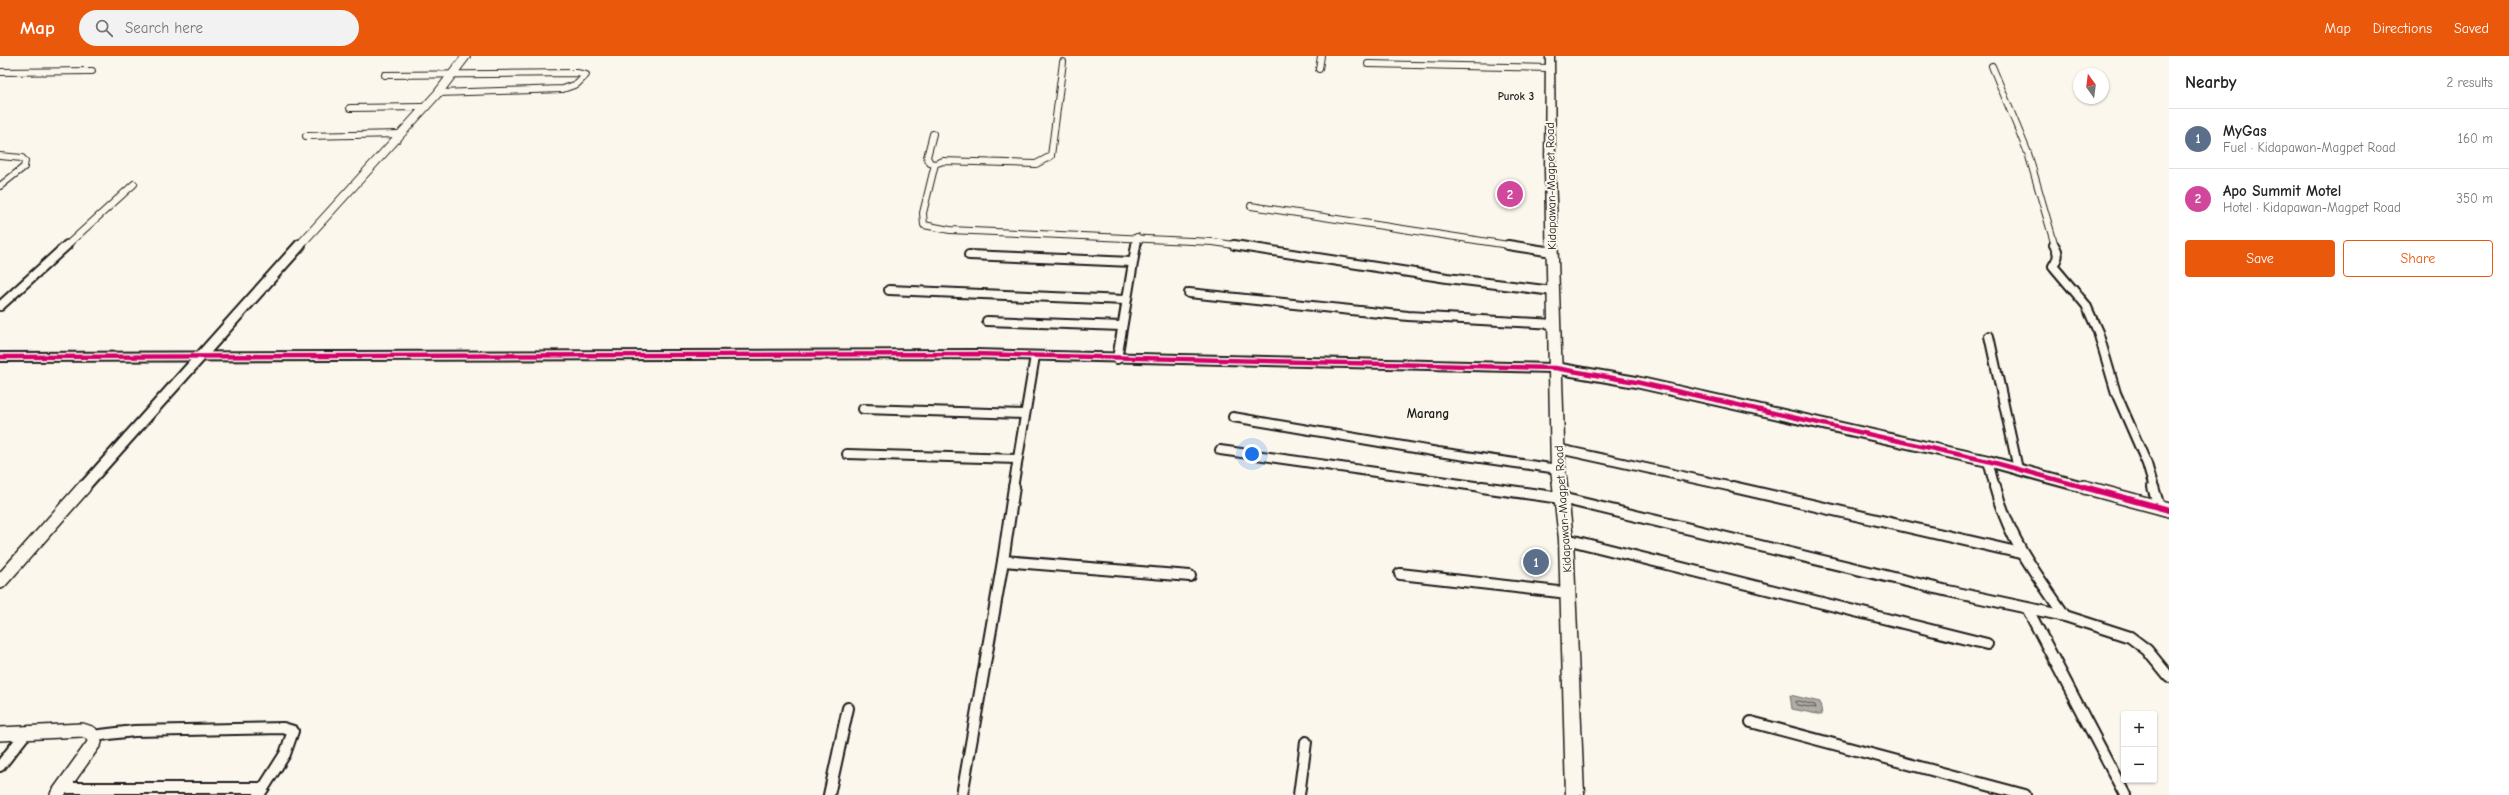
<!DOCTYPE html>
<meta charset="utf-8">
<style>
:root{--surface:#fff;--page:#f2f2f2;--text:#222;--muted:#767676;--line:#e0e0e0;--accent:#ea580c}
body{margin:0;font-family:"Comic Neue",sans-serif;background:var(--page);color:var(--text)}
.controls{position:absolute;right:12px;bottom:12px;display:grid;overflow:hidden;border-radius:4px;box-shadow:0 1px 3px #0004}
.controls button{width:36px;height:36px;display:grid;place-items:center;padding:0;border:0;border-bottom:1px solid var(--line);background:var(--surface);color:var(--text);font:20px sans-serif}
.compass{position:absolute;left:2073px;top:12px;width:36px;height:36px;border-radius:50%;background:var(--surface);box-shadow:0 1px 3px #0004;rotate:346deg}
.you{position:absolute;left:1252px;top:398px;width:14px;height:14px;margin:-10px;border:3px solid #fff;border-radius:50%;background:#1a73e8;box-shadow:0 0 0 6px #1a73e833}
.badge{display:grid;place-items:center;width:26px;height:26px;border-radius:50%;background:var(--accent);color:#fff;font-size:13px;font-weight:700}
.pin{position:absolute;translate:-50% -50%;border:2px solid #fff;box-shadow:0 1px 4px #0006}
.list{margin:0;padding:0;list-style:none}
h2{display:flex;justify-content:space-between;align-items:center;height:52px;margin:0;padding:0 16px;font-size:17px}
h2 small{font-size:13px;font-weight:400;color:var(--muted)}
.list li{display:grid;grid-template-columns:26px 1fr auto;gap:12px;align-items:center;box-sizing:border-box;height:60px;padding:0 16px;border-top:1px solid var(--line)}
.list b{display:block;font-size:15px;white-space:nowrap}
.list p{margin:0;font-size:13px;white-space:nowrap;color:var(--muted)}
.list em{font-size:13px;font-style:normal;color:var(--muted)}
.actions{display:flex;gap:8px;padding:12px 16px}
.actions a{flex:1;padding:9px 0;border:1px solid var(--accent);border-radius:4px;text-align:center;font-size:14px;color:var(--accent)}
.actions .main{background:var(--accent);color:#fff}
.icon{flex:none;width:22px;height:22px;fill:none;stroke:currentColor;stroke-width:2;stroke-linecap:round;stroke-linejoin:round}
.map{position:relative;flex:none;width:2169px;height:739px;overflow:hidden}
header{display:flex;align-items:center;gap:24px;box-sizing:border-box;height:56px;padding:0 20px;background:var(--accent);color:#fff}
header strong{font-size:19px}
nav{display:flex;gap:22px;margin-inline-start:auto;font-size:14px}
.search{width:280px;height:36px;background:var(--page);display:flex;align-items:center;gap:10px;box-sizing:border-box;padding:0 14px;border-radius:22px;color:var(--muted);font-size:15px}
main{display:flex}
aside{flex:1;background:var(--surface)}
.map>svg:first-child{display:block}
.water{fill:#afaca5;stroke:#74726e}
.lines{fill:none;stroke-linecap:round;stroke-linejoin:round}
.shore{stroke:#575653;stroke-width:1}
.minor-far2-casing{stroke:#1c1c1c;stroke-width:8}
.minor-far1-casing{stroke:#1c1c1c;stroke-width:12}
.minor-casing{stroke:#1c1c1c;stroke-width:14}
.tertiary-far2-casing{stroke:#1c1c1c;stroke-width:10}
.tertiary-far1-casing{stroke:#1c1c1c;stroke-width:14}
.tertiary-casing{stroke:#1c1c1c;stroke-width:16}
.secondary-casing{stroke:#1c1c1c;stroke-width:3}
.minor-far2{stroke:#fbf7ec;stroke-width:6}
.minor-far1{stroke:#fbf7ec;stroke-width:8}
.minor{stroke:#fbf7ec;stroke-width:10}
.tertiary-far2{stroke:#fbf7ec;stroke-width:8}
.tertiary-far1{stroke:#fbf7ec;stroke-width:10}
.tertiary{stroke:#fbf7ec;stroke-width:13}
.secondary{fill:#fbf7ec;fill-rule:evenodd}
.cycleway-far1-casing{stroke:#fbf7ec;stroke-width:7}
.cycleway-casing{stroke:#fbf7ec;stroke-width:8}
.cycleway-far1{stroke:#d6006c;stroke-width:4.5}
.cycleway{stroke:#d6006c;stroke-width:6}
.labels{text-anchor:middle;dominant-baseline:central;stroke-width:4;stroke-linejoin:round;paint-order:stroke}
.far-neighbourhood-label{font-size:11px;font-weight:bold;fill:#1c1c1c;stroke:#fbf7ec}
.street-label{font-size:12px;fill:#1c1c1c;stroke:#fbf7ec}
.neighbourhood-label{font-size:13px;font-weight:bold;fill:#1c1c1c;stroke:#fbf7ec}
</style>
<header>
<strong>Map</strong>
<div class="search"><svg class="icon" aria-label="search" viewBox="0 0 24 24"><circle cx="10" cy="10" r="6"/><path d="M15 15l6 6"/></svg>Search here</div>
<nav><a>Map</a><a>Directions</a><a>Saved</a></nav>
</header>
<main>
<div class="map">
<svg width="2169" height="739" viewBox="0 0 2169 739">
<rect width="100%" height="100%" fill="#fbf7ec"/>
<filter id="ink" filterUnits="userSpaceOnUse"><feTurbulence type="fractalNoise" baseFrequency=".025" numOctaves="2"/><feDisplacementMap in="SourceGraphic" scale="8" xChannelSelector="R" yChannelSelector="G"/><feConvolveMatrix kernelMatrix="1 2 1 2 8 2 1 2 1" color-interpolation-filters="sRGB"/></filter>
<g filter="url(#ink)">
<!-- water -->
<polygon class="water" points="1790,639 1820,646 1822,659 1792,653"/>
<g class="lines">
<!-- shore -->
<polygon class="shore" points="1798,645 1815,649 1816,652 1797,649 1795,646"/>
<!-- minor-far2 casing -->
<g class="minor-far2-casing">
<g id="minor-far2">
<polyline points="1063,6 1051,100 1036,108 943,105 935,108 923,157 924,169 950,174 1213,186 1241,190"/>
<polyline points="1368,8 1549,12"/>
<polyline points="1992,10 2028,97 2055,190"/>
<polyline points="1319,13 1321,0"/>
<polyline points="0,16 92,15"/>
<polyline points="385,19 577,17 586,19 577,28 563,33 438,37"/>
<polyline points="350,52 423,51"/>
<polyline points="933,78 927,101 930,107 935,108"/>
<polyline points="306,80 400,78"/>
<polyline points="0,100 22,102 25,105 24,111 0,130"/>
<polyline points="1251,150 1515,190"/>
<polyline points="66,190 134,128"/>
<polyline points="1135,190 1137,181"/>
</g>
</g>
<!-- minor-far1 casing -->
<g class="minor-far1-casing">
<g id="minor-far1">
<polyline points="1234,189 1447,222 1553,235"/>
<polyline points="1508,189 1552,196"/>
<path d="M2054 189C2060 198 2058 202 2053 210L2086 249 2098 276 2116 337 2147 408 2154 432"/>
<polyline points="969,199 1132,206"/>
<polyline points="889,234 1125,244"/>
<polyline points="1189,237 1408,260 1555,268"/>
<polyline points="0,250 67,189"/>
<polyline points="987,265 1122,270"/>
<polyline points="1989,280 2018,413"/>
<polyline points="0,301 974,298 1555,312"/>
<polyline points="1117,303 1136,189"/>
<polyline points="863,353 1024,358"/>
<polyline points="1233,361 1438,396 1558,413"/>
<polyline points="1559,393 1737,432"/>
<polyline points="1220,394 1489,432"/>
<polyline points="847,398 1017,403"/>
<polyline points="1988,405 1995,432"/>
<polyline points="1013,432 1035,300"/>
</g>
</g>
<!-- minor casing -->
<g class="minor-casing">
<g id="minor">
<polyline points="1482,431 1561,442 1948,535 2065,560 2130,581 2147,594 2169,621"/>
<polyline points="1733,431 2021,497"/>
<path d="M1995 431C2010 485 2034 515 2065 560"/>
<polyline points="2153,431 2159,451"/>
<polyline points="1566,483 1987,588"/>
<polyline points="1003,505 1190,520"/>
<polyline points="1400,518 1568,537"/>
<polyline points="2027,552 2125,739"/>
<polyline points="1751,666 2025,739"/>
<polyline points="92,680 134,675 283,672 293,675 285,698 259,739"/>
<polyline points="0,710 26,677"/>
<polyline points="62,732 263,732"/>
<polyline points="829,739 848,652"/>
<polyline points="962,739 1003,505 1014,431"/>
<polyline points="1299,739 1306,686"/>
</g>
</g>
<!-- tertiary-far2 casing -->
<g class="tertiary-far2-casing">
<polyline id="tertiary-far2" points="299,190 438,37 466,0"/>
</g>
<!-- tertiary-far1 casing -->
<g class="tertiary-far1-casing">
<g id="tertiary-far1">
<polyline points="1555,312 1636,326 1988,405 2087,432"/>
<polyline points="83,432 300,189"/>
</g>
</g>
<!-- tertiary casing -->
<g class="tertiary-casing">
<g id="tertiary">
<polyline points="2084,431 2169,454"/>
<polyline points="0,526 84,431"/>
<polyline points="0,678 82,674 91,677 95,686 57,739"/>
</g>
</g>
<!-- secondary casing -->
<g class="secondary-casing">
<polygon id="secondary" points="1546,0 1554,0 1555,115 1565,413 1573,483 1584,739 1566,739 1559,483 1551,413 1545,115"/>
</g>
<!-- minor-far2 -->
<use href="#minor-far2" class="minor-far2"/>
<!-- minor-far1 -->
<use href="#minor-far1" class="minor-far1"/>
<!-- minor -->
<use href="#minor" class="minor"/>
<!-- tertiary-far2 -->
<use href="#tertiary-far2" class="tertiary-far2"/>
<!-- tertiary-far1 -->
<use href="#tertiary-far1" class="tertiary-far1"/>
<!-- tertiary -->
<use href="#tertiary" class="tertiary"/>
<!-- secondary -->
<use href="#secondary" class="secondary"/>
<!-- cycleway-far1 casing -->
<g class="cycleway-far1-casing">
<polyline id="cycleway-far1" points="0,301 974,298 1555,312 1636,326 1988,405 2087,432"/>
</g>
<!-- cycleway casing -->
<g class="cycleway-casing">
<polyline id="cycleway" points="2084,431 2169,454"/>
</g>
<!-- cycleway-far1 -->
<use href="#cycleway-far1" class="cycleway-far1"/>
<!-- cycleway -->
<use href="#cycleway" class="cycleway"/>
</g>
</g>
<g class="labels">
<!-- far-neighbourhood labels -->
<g class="far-neighbourhood-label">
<text x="1516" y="40">Purok 3</text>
</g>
<!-- street labels -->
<g class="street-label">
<text transform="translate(1551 130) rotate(-91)">Kidapawan-Magpet Road</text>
<text transform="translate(1563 453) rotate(-94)">Kidapawan-Magpet Road</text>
</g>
<!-- neighbourhood labels -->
<g class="neighbourhood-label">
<text x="1428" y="357">Marang</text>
</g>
</g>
</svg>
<div class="controls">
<button>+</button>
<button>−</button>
</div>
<svg class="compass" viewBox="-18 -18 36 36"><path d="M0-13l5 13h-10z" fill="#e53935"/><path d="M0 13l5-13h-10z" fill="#767676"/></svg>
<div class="you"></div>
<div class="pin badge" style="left:1536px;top:506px;background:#5c6f8a">1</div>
<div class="pin badge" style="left:1510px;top:138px;background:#d1479c">2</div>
</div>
<aside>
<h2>Nearby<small>2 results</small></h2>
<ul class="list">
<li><span class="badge" style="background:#5c6f8a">1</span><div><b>MyGas</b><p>Fuel · Kidapawan-Magpet Road</p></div><em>160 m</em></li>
<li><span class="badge" style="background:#d1479c">2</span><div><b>Apo Summit Motel</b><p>Hotel · Kidapawan-Magpet Road</p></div><em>350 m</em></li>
</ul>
<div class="actions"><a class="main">Save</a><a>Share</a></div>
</aside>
</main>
